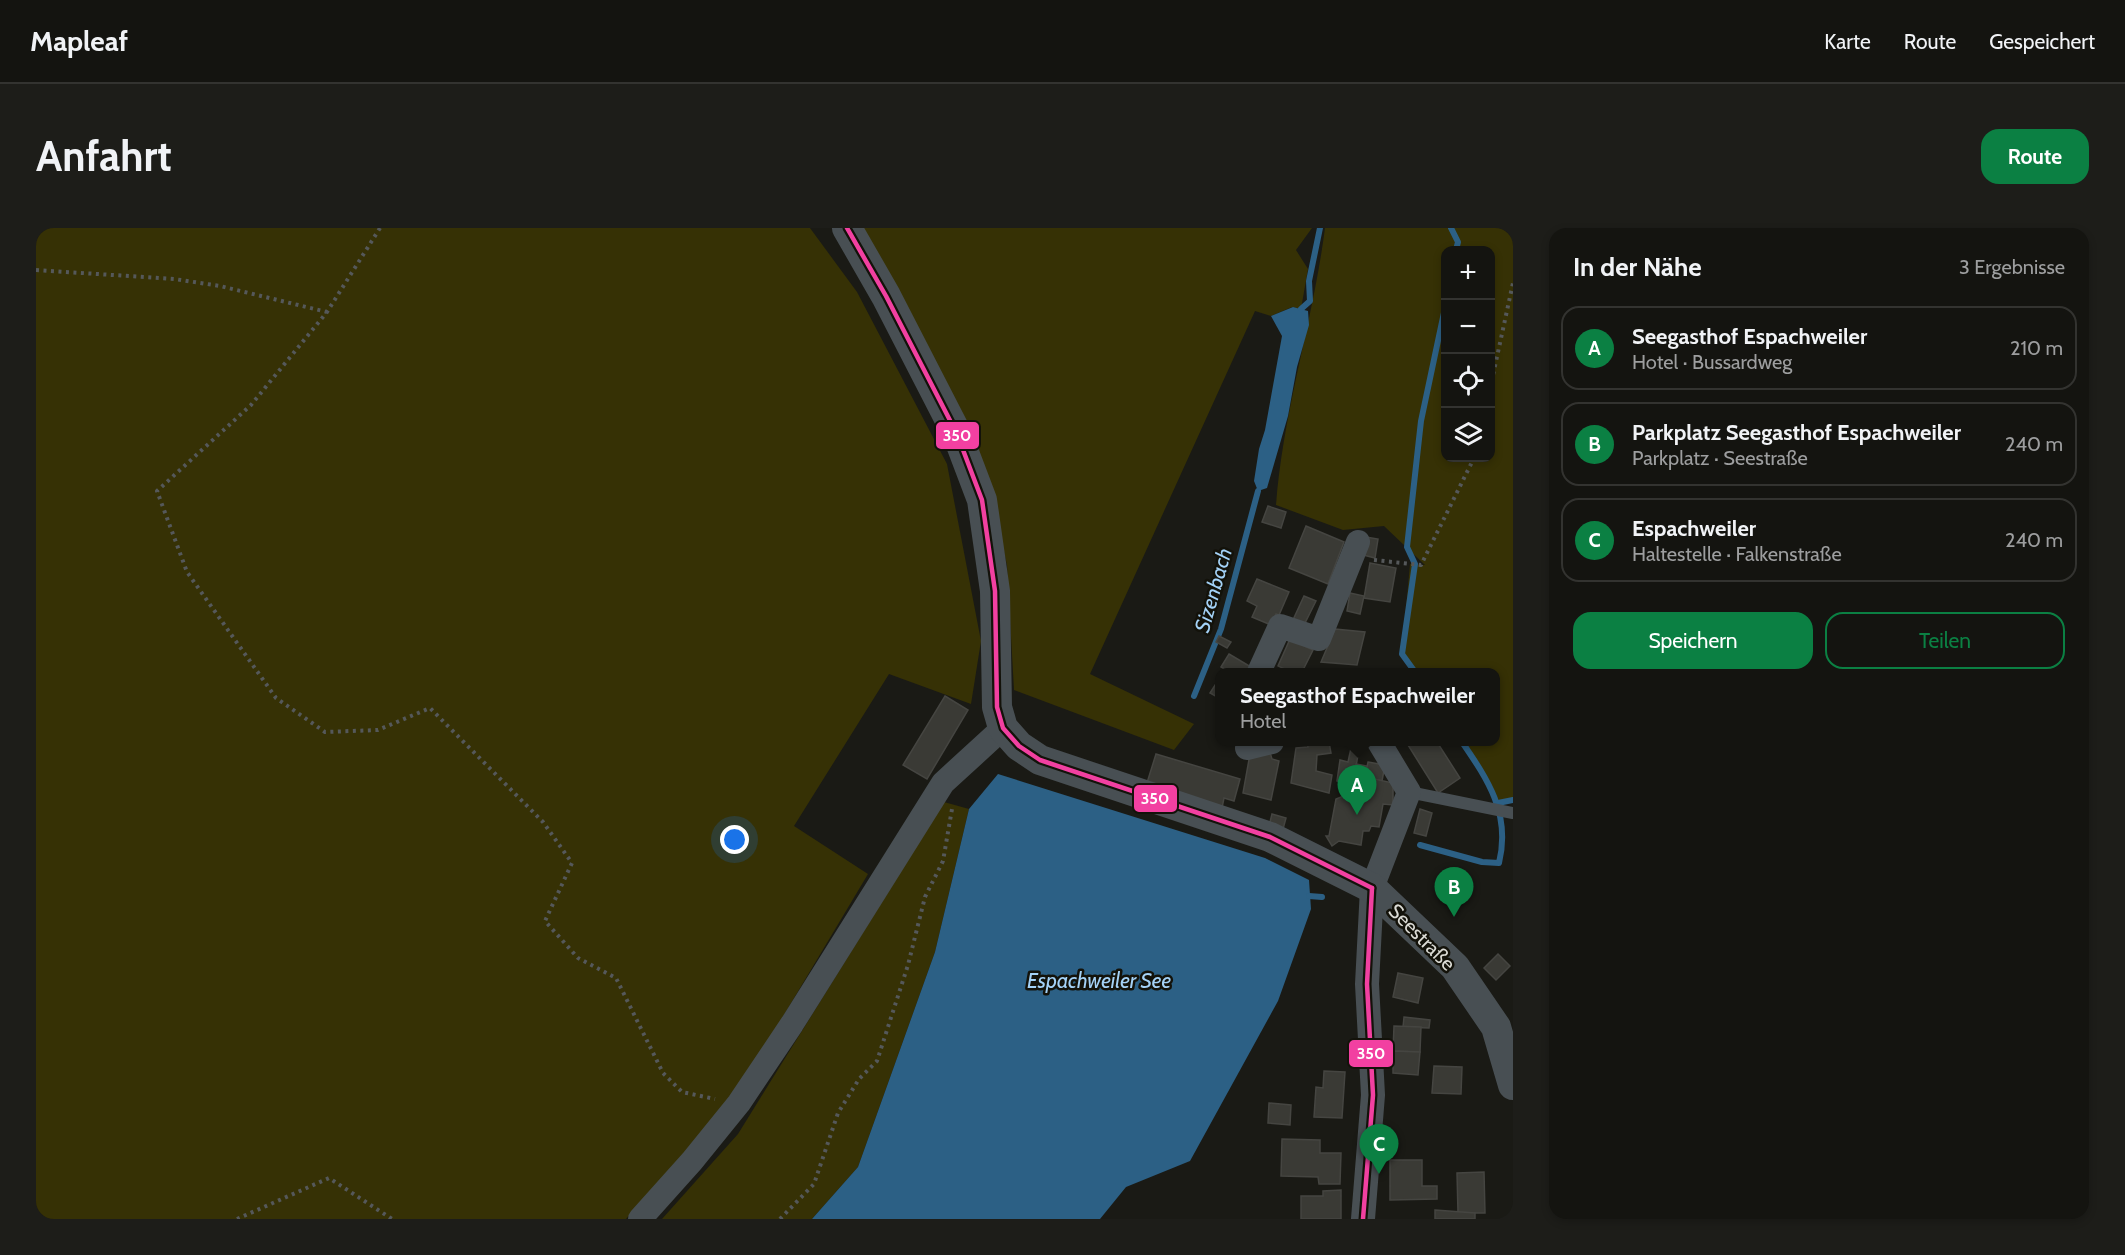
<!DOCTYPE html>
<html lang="de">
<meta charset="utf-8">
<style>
:root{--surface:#141410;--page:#1d1d19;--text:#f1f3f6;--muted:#9d9e9f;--line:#333330;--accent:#0b8043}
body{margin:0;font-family:Cabin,sans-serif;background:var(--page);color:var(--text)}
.controls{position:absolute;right:18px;top:18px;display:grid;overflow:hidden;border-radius:12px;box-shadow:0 3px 9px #0003}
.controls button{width:54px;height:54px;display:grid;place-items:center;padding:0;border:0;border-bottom:2px solid var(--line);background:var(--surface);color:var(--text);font:30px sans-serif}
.you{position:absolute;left:699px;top:612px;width:21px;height:21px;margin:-15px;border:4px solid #fff;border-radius:50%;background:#1a73e8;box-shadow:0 0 0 9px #1a73e833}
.badge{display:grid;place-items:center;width:39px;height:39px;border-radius:50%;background:var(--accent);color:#fff;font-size:20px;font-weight:700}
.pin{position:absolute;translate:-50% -50px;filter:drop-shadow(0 2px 3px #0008)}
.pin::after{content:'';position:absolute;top:32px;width:21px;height:18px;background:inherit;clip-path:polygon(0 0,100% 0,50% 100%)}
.popup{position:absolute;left:1179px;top:440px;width:285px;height:78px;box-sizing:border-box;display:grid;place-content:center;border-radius:12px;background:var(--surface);filter:drop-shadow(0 2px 4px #0005);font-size:20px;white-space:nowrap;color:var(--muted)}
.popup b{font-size:22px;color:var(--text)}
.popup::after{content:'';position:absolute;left:50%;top:100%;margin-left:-12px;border:12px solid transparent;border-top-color:var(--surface)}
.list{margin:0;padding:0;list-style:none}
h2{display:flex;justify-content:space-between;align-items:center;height:78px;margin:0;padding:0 24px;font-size:26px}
h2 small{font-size:20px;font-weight:400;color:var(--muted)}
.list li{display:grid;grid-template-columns:39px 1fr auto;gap:18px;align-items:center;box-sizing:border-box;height:84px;margin:0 12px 12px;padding:0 12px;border:2px solid var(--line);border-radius:18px}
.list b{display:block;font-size:22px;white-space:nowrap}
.list p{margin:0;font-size:20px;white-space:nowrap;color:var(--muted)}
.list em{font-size:20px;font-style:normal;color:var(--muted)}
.actions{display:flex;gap:12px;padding:18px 24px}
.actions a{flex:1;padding:14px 0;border:2px solid var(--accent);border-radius:18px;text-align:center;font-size:21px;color:var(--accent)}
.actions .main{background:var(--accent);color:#fff}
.icon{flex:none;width:33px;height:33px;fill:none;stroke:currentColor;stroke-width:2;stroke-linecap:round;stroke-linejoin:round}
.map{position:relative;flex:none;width:1477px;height:991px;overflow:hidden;border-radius:18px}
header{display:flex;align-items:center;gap:36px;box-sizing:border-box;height:84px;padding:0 30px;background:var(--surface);border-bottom:2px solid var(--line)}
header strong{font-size:28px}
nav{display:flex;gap:33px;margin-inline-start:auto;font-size:21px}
.intro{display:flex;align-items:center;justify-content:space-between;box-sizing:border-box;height:144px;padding:0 36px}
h1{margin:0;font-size:42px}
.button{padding:15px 27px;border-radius:18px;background:var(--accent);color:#fff;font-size:21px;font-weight:700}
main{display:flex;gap:36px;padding:0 36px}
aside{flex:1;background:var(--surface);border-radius:18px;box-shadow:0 3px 9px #0003}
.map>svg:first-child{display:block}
.green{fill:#363105;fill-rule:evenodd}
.water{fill:#2c6085}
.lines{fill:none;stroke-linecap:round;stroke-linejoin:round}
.stream{stroke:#2c6085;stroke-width:6}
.building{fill:#3a3a35;stroke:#454541;stroke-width:1.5}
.path{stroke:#55585a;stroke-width:4;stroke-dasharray:3 4.5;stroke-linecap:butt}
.service{stroke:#484f53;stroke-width:12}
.minor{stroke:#484f53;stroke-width:24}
.tertiary{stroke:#484f53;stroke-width:30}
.bus-1-casing{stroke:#13120a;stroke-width:9}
.bus-1{stroke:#f240a1;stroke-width:4.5}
.labels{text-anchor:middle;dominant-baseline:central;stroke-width:5;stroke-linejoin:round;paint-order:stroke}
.street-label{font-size:20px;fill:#dbdbd5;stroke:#13120a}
.water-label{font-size:21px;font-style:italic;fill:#a4d2f7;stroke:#13120a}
.line-badge{stroke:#13120a;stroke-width:2}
.badge-label{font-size:16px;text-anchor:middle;font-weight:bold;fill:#fff}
</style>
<header>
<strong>Mapleaf</strong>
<nav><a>Karte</a><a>Route</a><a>Gespeichert</a></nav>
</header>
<div class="intro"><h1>Anfahrt</h1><a class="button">Route</a></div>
<main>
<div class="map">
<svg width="1477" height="991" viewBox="0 0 1477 991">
<rect width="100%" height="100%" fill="#1a1a15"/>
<!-- green -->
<g class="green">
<polygon points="0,0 774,0 821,64 911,236 945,413 935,476 853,446 758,598 832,646 702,864 590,991 0,991"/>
<polygon points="824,0 1276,0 1260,22 1272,41 1265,81 1256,79 1235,88 1219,83 1054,446 1158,496 1138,522 978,462 971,337 953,256"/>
<path d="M1289 0H1477V573L1461 576 1446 543 1426 514H1459V444H1379L1366 426 1374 336 1389 337 1348 298 1307 302 1240 277C1247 184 1277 93 1289 0ZM1410 22H1454V230H1410Z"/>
<polygon points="908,574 933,581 899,724 822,939 776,991 626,991 702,906"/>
</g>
<!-- water -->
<g class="water">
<polygon points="1257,79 1272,83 1273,97 1261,139 1252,188 1231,260 1222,263 1218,253 1223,221 1229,202 1246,108 1235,88"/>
<polygon points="962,546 1229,630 1273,652 1275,681 1242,773 1154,933 1090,959 1064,991 776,991 822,939 899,724 933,581"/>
</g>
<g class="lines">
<!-- stream -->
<g class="stream">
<polyline points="1415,0 1422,14 1420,22"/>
<polyline points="1265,81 1274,73 1273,53 1284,0"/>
<polyline points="1379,444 1366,426 1379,336 1371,319 1385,193 1410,75"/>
<polyline points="1158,468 1185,401 1222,263"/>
<polyline points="1462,575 1477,572"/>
<path d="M1384 617 1446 634 1463 635C1475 586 1452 552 1426 514"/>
<polyline points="1273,668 1286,669"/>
</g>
</g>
<!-- building -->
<g class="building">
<polygon points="1232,278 1250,284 1245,300 1226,294"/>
<polygon points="1270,298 1308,314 1292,356 1253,340"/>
<polygon points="1330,309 1342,311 1339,330 1327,327"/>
<polygon points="1334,335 1360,340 1354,374 1328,370"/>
<polygon points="1221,351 1253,364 1243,387 1240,386 1235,397 1216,389 1221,378 1211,373"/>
<polygon points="1314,365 1328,368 1324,386 1311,383"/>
<polygon points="1268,368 1280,373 1268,397 1257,392"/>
<polygon points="1299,401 1329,404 1321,437 1285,434"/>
<polygon points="1183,408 1195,414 1191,420 1180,414"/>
<polygon points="1254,411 1277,422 1266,444 1255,444 1242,438"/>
<polygon points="1193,426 1215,439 1211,444 1187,444 1189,441 1185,439"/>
<polygon points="1183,451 1183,470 1174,465"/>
<polygon points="909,468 932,482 891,551 867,537"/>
<polygon points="1271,514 1293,514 1295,525 1281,527 1280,543 1296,547 1293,565 1255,555 1260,520 1272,519"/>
<polygon points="1377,514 1401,514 1424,550 1402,565 1372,517"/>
<polygon points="1315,520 1323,521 1317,556 1301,553 1304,532 1312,534"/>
<polygon points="1233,521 1236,531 1243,533 1235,572 1207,565 1214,526"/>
<polygon points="1120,526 1204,551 1198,573 1188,570 1186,580 1110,558"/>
<polygon points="1332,534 1349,537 1346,553 1329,549"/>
<polygon points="1320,536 1331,538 1329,549 1357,555 1357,577 1347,576 1343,599 1335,598 1333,603 1327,603 1325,617 1303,613 1296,618 1290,608 1293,608 1300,571 1315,565"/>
<polygon points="1384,581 1396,585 1390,608 1378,605"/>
<polygon points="1236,586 1250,590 1247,601 1233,598"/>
<polygon points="1462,726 1474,738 1460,752 1448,740"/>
<polygon points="1362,745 1387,750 1382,775 1357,769"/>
<polygon points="1368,789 1394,792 1393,800 1367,799"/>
<polygon points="1358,798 1385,799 1384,824 1357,823"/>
<polygon points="1357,823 1384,824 1382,847 1357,845"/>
<polygon points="1398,838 1426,839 1425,866 1396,865"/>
<polygon points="1288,843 1309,844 1306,890 1278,889 1280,859 1287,860"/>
<polygon points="1233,875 1255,877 1254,897 1232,895"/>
<polygon points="1246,911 1284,912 1284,925 1305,925 1304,956 1283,956 1282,949 1245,948"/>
<polygon points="1354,932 1386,932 1386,958 1401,958 1401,971 1354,972"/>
<polygon points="1448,944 1449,985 1422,985 1421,945"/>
<polygon points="1305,962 1305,991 1265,991 1265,968 1287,968 1287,963"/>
<polygon points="1399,982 1439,985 1439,991 1399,991"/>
</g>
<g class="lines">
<!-- path -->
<g class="path">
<polyline points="344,0 291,84 215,177 121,263 151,344 240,470 289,504 342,502 394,480 507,594 536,635 509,693 542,730 580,750 627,845 646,864 679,871"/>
<polyline points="0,42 138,51 184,58 291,84"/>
<polyline points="1454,161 1477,55"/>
<polyline points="1338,332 1385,337 1438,230"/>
<polyline points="201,991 293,950 356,991"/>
<polyline points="744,991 778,956 802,885 823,851 841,833 872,737 889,669 907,633 916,581"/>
</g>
<!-- service -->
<polyline class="service" points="1373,564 1477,585"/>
<!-- minor -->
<g class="minor">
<polyline points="1223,444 1244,398 1283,411 1322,314"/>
<polyline points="1211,520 1236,514"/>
<polyline points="604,991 656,933 703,875 756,796 907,555 967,500"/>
<polyline points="1327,991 1337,867 1331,756 1336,660 1373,564 1343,514"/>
</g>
<!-- tertiary -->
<polyline class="tertiary" points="811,0 850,68 921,206 946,272 959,363 961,479 967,500 983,518 1004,532 1234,609 1336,660 1419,739 1460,799 1477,857"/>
<!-- bus-1 casing -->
<g class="bus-1-casing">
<g id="bus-1">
<polyline points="811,0 850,68 921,206 946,272 959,363 961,479 967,500 983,518 1004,532 1234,609 1336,660"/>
<polyline points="1327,991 1337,867 1331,756 1336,660"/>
</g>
</g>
<!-- bus-1 -->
<use href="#bus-1" class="bus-1"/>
</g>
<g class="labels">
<!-- street labels -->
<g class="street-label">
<text transform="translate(1386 709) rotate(45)">Seestraße</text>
</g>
<!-- water labels -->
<g class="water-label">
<text transform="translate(1177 362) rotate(-74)">Sizenbach</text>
<text x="1063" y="752">Espachweiler See</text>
</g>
</g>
<g class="line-badge">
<rect x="899" y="193" width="45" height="29" rx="6" fill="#f240a1"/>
<rect x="1097" y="556" width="45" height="29" rx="6" fill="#f240a1"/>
<rect x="1312" y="811" width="46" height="29" rx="6" fill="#f240a1"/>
</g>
<g class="badge-label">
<text x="921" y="213">350</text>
<text x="1119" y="576">350</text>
<text x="1335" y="831">350</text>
</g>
</svg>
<div class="controls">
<button>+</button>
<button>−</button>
<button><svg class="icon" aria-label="locate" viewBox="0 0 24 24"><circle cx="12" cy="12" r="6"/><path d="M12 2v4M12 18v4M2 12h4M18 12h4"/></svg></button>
<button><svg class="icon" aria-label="layers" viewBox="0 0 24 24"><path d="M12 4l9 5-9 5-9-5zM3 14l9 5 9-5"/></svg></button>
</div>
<div class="you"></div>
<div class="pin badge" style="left:1321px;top:587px">A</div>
<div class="popup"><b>Seegasthof Espachweiler</b>Hotel</div>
<div class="pin badge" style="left:1418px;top:689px">B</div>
<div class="pin badge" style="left:1343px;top:946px">C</div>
</div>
<aside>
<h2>In der Nähe<small>3 Ergebnisse</small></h2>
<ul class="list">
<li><span class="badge">A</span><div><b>Seegasthof Espachweiler</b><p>Hotel · Bussardweg</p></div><em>210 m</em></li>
<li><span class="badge">B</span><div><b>Parkplatz Seegasthof Espachweiler</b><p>Parkplatz · Seestraße</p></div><em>240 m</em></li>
<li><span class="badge">C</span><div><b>Espachweiler</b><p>Haltestelle · Falkenstraße</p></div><em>240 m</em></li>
</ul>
<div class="actions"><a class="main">Speichern</a><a>Teilen</a></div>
</aside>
</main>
